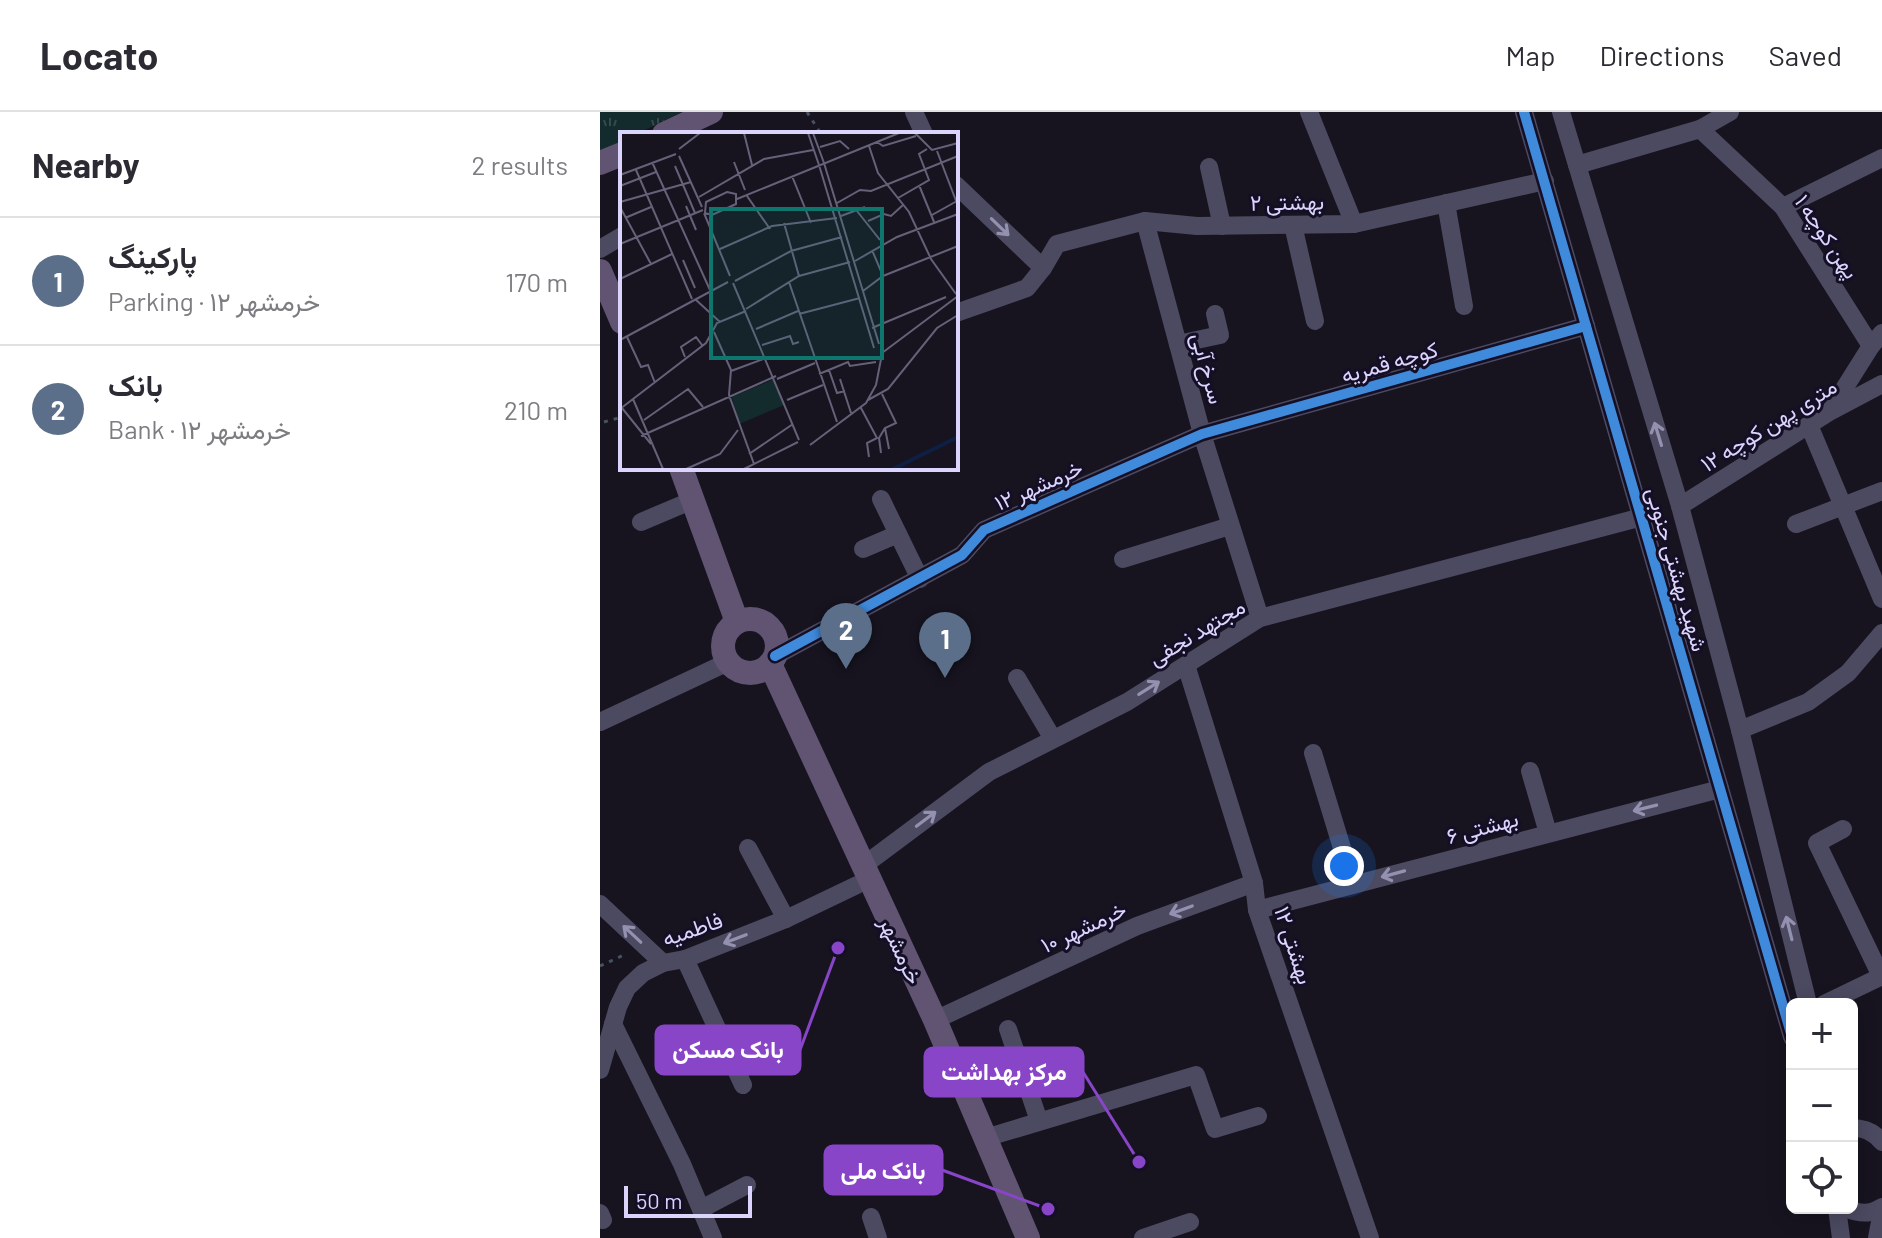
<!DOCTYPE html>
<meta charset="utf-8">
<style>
:root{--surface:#fff;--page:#f7f7f7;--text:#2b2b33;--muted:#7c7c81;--line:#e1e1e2;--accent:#9691b0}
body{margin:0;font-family:Barlow,Vazirmatn,sans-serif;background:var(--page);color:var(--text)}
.controls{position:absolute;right:24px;bottom:24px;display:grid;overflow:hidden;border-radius:12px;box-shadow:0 4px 20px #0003}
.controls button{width:72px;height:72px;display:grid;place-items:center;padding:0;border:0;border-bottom:2px solid var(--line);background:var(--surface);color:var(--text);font:40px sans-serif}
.scale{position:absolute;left:24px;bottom:20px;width:128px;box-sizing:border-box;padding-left:8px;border:4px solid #dbd5fe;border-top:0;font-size:22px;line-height:28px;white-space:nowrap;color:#dbd5fe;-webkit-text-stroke:6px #140f25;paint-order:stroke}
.you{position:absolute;left:744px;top:754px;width:28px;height:28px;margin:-20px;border:6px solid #fff;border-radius:50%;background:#1a73e8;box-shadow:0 0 0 12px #1a73e833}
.badge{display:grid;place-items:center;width:52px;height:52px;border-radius:50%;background:var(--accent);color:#fff;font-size:26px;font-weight:700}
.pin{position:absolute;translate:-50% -66px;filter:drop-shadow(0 2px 4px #0008)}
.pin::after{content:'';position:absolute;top:42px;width:28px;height:24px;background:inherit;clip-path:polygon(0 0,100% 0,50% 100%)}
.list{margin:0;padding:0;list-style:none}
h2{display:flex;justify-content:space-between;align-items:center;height:104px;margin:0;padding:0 32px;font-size:34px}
h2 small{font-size:26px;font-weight:400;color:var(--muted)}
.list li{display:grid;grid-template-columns:52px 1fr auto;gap:24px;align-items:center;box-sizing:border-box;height:128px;padding:0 32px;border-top:2px solid var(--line)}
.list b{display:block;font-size:30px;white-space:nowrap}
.list p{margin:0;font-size:26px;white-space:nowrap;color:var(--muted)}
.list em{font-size:26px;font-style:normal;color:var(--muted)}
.icon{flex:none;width:44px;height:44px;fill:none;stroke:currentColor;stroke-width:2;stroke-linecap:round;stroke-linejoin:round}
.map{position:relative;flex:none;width:1282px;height:1126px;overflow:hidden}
header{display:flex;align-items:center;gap:48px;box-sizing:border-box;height:112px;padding:0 40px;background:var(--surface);border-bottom:2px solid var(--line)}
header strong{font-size:38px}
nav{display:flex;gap:44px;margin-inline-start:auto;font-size:28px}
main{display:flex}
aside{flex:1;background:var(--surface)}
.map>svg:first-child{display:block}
.grass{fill:url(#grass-tufts)}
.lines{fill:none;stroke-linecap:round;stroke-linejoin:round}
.path{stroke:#475261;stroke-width:3;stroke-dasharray:4 6;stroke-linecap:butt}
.minor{stroke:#4c4a61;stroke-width:18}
.major{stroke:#605472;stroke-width:24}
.cycleway-casing{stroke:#140f25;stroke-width:15}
.cycleway{stroke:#408adc;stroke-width:10}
.oneway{stroke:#9490b0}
.labels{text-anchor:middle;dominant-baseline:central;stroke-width:6;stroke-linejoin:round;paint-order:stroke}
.street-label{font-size:22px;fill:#dbd5fe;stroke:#140f25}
.inset-river{fill:none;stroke:#0e1f43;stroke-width:4}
.inset-road{fill:none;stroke:#656179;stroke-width:2}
.view{fill:#0f766e;fill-opacity:0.15;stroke:#0f766e;stroke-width:4}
.inset-edge{fill:none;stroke:#dbd5fe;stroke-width:4}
.leader{fill:none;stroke:#8945c8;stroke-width:3}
.callout-dot{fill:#8945c8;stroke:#140f25;stroke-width:3}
.callout{fill:#8945c8;stroke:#8945c8;stroke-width:3}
.callout-label{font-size:24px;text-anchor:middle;font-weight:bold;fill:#fff}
</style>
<header>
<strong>Locato</strong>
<nav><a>Map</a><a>Directions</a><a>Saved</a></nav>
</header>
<main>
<aside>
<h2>Nearby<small>2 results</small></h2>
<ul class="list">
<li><span class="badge" style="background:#5c6f8a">1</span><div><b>پارکینگ</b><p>Parking · خرمشهر ۱۲</p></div><em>170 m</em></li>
<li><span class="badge" style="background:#5c6f8a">2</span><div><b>بانک</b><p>Bank · خرمشهر ۱۲</p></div><em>210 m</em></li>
</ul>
</aside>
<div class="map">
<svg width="1282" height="1126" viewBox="0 0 1282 1126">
<defs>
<pattern id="grass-tufts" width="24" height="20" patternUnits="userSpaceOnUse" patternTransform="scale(2)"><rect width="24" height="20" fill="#142b2d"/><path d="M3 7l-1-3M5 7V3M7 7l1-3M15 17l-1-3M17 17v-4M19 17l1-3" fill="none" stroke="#36494c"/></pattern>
</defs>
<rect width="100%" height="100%" fill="#171420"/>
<!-- grass -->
<polygon class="grass" points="0,0 81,0 37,22 22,22 22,30 0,41"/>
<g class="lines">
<!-- path -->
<g class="path">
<polyline points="207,0 221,22"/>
<polyline points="4,310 22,305"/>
<polyline points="0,854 26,842"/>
</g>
<!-- minor -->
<g class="minor">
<polyline points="314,0 324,22"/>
<polyline points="709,0 754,112"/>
<polyline points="924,0 1192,925"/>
<polyline points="961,0 1080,394 1140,618 1208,892"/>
<polyline points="1100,17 1183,95 1271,234"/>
<polyline points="977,53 1100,17 1130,0"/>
<polyline points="609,55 622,114"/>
<polyline points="356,73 443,156"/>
<polyline points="846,91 864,194"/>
<polyline points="1183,95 1282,46"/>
<polyline points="545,109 602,322 660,506"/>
<polyline points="693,113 715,209"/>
<polyline points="0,137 22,124"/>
<polyline points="356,201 427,176 443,156 457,132 545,109 597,114 754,112 945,69"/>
<polyline points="578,232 620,223 615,202"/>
<polyline points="1232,296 1271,234 1282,221"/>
<polyline points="1209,313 1282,487"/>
<polyline points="281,387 320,467"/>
<polyline points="1080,394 1231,299 1282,272"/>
<polyline points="41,410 93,388"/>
<polyline points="1196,412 1282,379"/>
<polyline points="263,437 298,422"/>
<polyline points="523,447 630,414"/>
<polyline points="175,544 362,443 384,418 602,322 986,214"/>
<polyline points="586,553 654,771 657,798 770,1126"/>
<polyline points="417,566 453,627"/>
<polyline points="0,610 128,550"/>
<polyline points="1140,618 1208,590 1248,561 1282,521"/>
<polyline points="713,641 753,772"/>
<polyline points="930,659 948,721"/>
<polyline points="1243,717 1217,731 1281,864"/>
<polyline points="148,736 186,807"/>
<polyline points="263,754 389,660 527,590 660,506 1042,405"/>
<polyline points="0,792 63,851"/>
<polyline points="657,798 1120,677"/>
<polyline points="85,847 143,973"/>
<polyline points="1224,892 1282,864"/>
<polyline points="335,908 537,814 654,771"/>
<polyline points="13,912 82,1052 113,1126"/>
<polyline points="408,917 439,1009"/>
<polyline points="0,958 18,895 27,876 43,861 63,851 85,847 186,807 257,773"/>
<path d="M1252 1016C1265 1016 1274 1020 1282 1030"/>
<polyline points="385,1026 596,963 615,1017 658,1004"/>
<polyline points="1237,1096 1241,1126"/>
<path d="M1246 1096C1259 1102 1270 1103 1282 1095"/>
<polyline points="101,1097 147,1073"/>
<polyline points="0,1101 3,1108"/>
<polyline points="271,1105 278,1126"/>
<polyline points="543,1126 590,1110"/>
<polyline points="1277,1126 1282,1099"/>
</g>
<!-- major -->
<g class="major">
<polyline points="64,22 111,0"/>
<polyline points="0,51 22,42"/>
<polyline points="0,159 22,210"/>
<polyline points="81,356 137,510"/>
<circle cx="150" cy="534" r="27"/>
<polyline points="170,552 335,908 428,1126"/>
</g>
<!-- cycleway casing -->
<g class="cycleway-casing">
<g id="cycleway">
<polyline points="924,0 1192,925"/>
<polyline points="175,544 362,443 384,418 602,322 986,214"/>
</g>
</g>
<!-- cycleway -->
<use href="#cycleway" class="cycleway"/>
</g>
<!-- one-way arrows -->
<defs><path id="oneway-shaft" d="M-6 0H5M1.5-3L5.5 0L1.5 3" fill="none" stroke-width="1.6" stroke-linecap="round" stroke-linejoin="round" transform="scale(2)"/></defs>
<g class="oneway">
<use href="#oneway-shaft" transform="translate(400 115) rotate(44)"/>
<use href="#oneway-shaft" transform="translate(1058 322) rotate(-107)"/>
<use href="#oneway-shaft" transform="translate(549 576) rotate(-32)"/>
<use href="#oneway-shaft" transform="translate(1045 696) rotate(166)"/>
<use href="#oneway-shaft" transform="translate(326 707) rotate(-37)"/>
<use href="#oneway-shaft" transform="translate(793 762) rotate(165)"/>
<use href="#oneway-shaft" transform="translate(581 798) rotate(160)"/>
<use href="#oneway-shaft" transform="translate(1189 816) rotate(-104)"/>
<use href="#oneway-shaft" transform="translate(32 822) rotate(-137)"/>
<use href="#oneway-shaft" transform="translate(135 827) rotate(159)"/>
</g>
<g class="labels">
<!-- street labels -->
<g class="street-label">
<text transform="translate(687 89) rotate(-1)">بهشتی ۲</text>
<text transform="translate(1228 124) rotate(56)">پهن کوچه ۱</text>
<text transform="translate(789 249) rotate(-16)">کوچه قمریه</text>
<text transform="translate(609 256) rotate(75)">سرخ آبی</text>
<text transform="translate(1168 312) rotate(-32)">۱۲ متری پهن کوچه</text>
<text transform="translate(438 372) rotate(-24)">خرمشهر ۱۲</text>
<text transform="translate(1078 457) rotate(74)">شهید بهشتی جنوبی</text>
<text transform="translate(596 519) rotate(-31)">مجتهد نجفی</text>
<text transform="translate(882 714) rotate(-15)">بهشتی ۶</text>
<text transform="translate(483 814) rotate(-25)">خرمشهر ۱۰</text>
<text transform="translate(92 816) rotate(-19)">فاطمیه</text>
<text transform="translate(695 833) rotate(72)">بهشتی ۱۲</text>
<text transform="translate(302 838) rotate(65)">خرمشهر</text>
</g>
</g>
<!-- overview -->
<g transform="translate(20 20)">
<rect width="338" height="338" fill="#171420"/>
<path d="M154 247 164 273 119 292 112 265Z" fill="#142b2d"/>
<path class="inset-river" d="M273 337 338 305"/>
<path class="inset-road" d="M124 1 132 33M188 1 199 33M193 1 204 31M295 1 312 18 338 11M257 10 263 14 296 4M249 14 258 41 289 80 311 127 336 162M200 15 220 9 229 17M59 17 80 1M317 19 338 74M59 24 82 75M32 30 90 158M114 30 125 58M204 31 259 212M199 33 254 216M55 34 75 81M16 38 72 167M0 43 56 22M172 44 191 91M299 53 314 90M0 54 36 40M107 60 116 62V72L92 83 85 81 86 70ZM127 64 150 97M79 65 144 27 193 18M278 66 309 48 299 22 307 17M117 67 279 1M0 70 71 50M217 71 240 58 251 59 338 24M66 74 76 98M0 75 31 132M237 79 260 108M84 81 110 144M312 83 337 69M221 84 245 75M5 86 31 75M248 89 264 82 271 84 283 73M164 91 179 144M0 112 83 78M100 117 152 94 217 86M252 118 263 144M63 128 75 156M235 129 277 105 338 82M0 147 52 122M115 149 171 119 222 105M169 150 217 290M113 151 179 308M243 159 263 144 338 114M75 167 100 190M126 177 179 144 230 130M179 182 240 166M252 196 326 165M136 197 178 179M94 200 111 238 109 263 134 332M7 205 21 235 28 233 35 251M0 208 108 150M142 213 170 204 173 212 179 210M262 221 338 164M65 225 61 215 76 205 82 213M209 238 217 261 225 259M111 239 146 226M199 242 228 230 230 234 256 230M157 247 195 231M220 247 231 281M262 262 276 291 265 296 269 317M13 267 43 337M167 268 203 253M248 268 268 257 317 196 338 183M2 276 31 312M241 276 257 306 247 311 249 325M0 277 86 211 97 191 126 179M24 288 68 257 83 275M21 304 156 244M190 313 246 271 256 253 262 222M261 321 259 306 265 296M129 322 173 292M66 337 100 322 118 298M124 337 178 310"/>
<path class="view" d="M91 77H262V226H91Z"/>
<rect width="338" height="338" class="inset-edge"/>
</g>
<!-- callouts -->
<path class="leader" d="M238 836L200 938M539 1050L483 960M448 1097L342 1058"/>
<g class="callout-dot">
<circle cx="238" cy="836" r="8"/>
<circle cx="539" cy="1050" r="8"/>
<circle cx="448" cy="1097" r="8"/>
</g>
<g class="callout">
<rect x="56" y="914" width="144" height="48" rx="8"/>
<rect x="325" y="936" width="158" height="48" rx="8"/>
<rect x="225" y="1034" width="117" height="48" rx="8"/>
</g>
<g class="callout-label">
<text x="128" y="946">بانک مسکن</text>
<text x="404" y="968">مرکز بهداشت</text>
<text x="283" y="1067">بانک ملی</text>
</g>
</svg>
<div class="controls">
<button>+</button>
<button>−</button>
<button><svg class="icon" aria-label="locate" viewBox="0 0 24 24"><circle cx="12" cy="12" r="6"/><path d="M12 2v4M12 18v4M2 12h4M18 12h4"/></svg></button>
</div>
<div class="scale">50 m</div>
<div class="you"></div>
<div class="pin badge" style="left:345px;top:566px;background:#5c6f8a">1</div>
<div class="pin badge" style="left:246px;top:557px;background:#5c6f8a">2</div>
</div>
</main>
